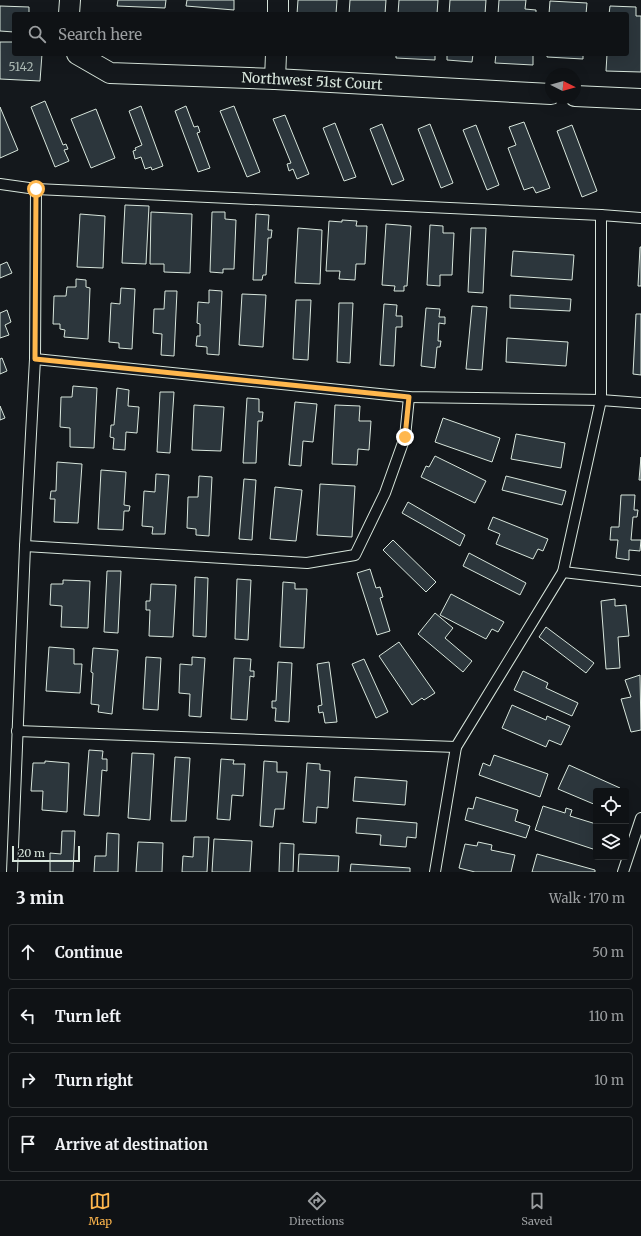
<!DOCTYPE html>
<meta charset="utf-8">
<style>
:root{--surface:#0f1215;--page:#181b1e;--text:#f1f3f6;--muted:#9b9ea0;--line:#2f3234;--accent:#ffb74d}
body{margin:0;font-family:Merriweather,serif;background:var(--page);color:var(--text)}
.controls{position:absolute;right:12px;bottom:12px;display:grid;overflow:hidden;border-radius:4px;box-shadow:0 4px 16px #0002}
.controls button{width:36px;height:36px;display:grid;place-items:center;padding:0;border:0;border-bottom:1px solid var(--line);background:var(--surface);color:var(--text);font:20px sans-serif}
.compass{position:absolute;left:545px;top:68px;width:36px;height:36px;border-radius:50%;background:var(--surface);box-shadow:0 4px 16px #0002;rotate:95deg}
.scale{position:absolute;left:12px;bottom:10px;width:68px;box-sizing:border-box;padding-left:4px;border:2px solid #d8e6dc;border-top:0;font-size:11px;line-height:14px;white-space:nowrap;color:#d8e6dc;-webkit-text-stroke:3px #14181c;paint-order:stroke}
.stop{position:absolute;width:12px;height:12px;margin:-9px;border:3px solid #ffb74d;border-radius:50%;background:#fff}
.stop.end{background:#ffb74d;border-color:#fff;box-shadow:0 1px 4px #0008}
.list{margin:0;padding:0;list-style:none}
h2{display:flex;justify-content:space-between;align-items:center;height:52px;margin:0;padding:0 16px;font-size:17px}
h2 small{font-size:13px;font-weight:400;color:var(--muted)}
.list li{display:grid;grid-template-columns:26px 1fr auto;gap:12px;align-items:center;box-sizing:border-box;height:56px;margin:0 8px 8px;padding:0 8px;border:1px solid var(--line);border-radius:4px}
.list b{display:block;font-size:15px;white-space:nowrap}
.list em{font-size:13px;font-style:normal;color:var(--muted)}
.icon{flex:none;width:22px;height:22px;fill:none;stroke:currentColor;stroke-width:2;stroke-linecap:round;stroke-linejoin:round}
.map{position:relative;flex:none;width:641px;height:872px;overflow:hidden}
.search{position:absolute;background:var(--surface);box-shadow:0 4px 16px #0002;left:12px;right:12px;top:12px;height:44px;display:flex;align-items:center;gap:10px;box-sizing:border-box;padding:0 14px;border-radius:4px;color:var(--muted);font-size:15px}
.sheet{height:308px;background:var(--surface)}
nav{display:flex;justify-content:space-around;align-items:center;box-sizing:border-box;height:56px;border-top:1px solid var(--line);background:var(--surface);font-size:11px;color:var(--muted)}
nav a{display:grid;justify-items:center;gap:2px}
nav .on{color:var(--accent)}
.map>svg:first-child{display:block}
.building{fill:#2c363c;stroke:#d8e6dc}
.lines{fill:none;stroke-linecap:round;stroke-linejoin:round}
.service-casing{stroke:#d8e6dc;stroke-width:12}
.minor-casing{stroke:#d8e6dc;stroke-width:22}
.service{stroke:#14181c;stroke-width:10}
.minor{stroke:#14181c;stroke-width:20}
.route{stroke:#ffb74d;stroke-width:5}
.labels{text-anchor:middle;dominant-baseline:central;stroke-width:3;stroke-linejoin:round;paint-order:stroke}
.number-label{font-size:12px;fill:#adbab4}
.street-label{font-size:14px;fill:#d8e6dc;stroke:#14181c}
</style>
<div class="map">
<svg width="641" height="872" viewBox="0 0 641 872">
<rect width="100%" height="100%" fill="#14181c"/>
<!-- building -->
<g class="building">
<polygon points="118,0 166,0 165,8 117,6"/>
<polygon points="187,0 234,0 234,10 186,6"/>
<polygon points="298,0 337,0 336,14 297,14"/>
<polygon points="350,0 386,0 385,14 349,14"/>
<polygon points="399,0 438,0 437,14 398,14"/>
<polygon points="450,0 486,0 485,14 449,14"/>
<polygon points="499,0 526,0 525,9 536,10 536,14 498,14"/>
<polygon points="550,1 587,3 586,14 549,14"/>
<polygon points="0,6 29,7 29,14 14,14 14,32 0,31"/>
<polygon points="610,6 636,7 636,16 641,16 641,72 606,71 607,54 627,54 627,14 609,14"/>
<polygon points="0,42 14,42 14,54 42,54 40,81 0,79"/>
<polygon points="396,54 435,54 435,60 396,58"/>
<polygon points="447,54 473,54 472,62 447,60"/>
<polygon points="496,54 533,54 533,65 495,63"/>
<polygon points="547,54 583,54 583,59 547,57"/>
<polygon points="45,101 63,145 66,144 68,149 64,150 69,161 55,167 31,107"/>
<polygon points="141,106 163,166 152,170 151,167 145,169 141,157 135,159 133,151 136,150 135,148 142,145 129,111"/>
<polygon points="186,106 194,127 198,126 200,132 197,133 210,168 198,172 175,111"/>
<polygon points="234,106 260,172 247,177 220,111"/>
<polygon points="0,107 18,150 0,158"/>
<polygon points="96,109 115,158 91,168 71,119"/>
<polygon points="285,115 309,174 297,179 293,169 289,171 287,164 291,163 273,119"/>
<polygon points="524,122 550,188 536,193 533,187 524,190 508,148 516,145 509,127"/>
<polygon points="335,123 356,177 344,181 323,128"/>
<polygon points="382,124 404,180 392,185 370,129"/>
<polygon points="430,124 453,183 441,188 418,129"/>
<polygon points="476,125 499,185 487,190 463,130"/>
<polygon points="572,125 597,191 582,197 557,131"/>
<polygon points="125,205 149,206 146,264 122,263"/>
<polygon points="151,212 192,214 190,273 164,272 164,264 150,264"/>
<polygon points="212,212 225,212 225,219 236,220 234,269 223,269 223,273 210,272"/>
<polygon points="80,214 105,216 103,268 77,267"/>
<polygon points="256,214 269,215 268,230 272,230 271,238 268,238 266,275 263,275 262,280 253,280"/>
<polygon points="342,220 357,221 356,226 367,226 365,264 356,264 355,280 339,279 340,271 326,271 329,221 342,222"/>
<polygon points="386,224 411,226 407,286 404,286 404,291 394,291 395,286 382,285"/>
<polygon points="430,225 443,226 443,233 454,233 452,275 440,275 440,286 427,285"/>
<polygon points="298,228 322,230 320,284 295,283"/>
<polygon points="471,228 486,228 483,293 468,292"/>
<polygon points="640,247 641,247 641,286 638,286"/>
<polygon points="513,251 574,255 572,280 511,276"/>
<polygon points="7,262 12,273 0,278 0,265"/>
<polygon points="76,279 86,280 86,287 90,288 88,339 64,337 65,330 60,329 60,324 53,324 54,296 66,296 67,287 76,287"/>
<polygon points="121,288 135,289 132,349 119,348 119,343 109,342 111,303 120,304"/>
<polygon points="209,290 222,291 219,355 207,354 207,347 196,346 197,336 200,336 200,324 197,323 198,302 209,303"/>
<polygon points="165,291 177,291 174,356 161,355 162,334 153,333 154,309 164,309"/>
<polygon points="242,294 266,295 263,347 239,345"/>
<polygon points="510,295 571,299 570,311 510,308"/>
<polygon points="296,300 311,300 308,360 293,359"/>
<polygon points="339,303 353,303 350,363 337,362"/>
<polygon points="384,304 397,305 396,316 402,316 402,327 396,327 394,366 380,365"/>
<polygon points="472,306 487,307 482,370 466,369"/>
<polygon points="426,308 440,309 439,317 445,317 445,324 439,323 438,341 441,341 440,347 437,347 435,368 421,366"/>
<polygon points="7,310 11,322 5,325 9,335 0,338 0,313"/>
<polygon points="636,314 641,314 641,375 633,374"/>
<polygon points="507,338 568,342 566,366 506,362"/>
<polygon points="2,358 7,371 0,374 0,359"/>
<polygon points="73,386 97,388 94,448 70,447 70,428 60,427 61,397 72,397"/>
<polygon points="117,388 129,390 128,406 139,407 137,433 126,432 125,450 113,449 114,438 110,437 111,425 114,425"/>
<polygon points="160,392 174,392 170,453 157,452"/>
<polygon points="247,398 259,399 259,412 263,412 262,421 258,421 256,463 243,463"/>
<polygon points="295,402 317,404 313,442 303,441 301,466 289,465"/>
<polygon points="194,405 224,407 221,451 192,450"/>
<polygon points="335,405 360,406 359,421 371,421 369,450 358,449 357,465 332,464"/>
<polygon points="0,406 5,418 0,420"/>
<polygon points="443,418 500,438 492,462 435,442"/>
<polygon points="516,434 565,443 561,468 511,459"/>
<polygon points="435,456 486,481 475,503 421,477 426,466 429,467"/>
<polygon points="641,457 641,480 639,480"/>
<polygon points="57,462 82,464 78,523 54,522 55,499 50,499 51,491 56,491"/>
<polygon points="101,470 126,472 124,505 130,506 129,511 124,511 123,530 98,529"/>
<polygon points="156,474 169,475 165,534 152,534 153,527 142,526 144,491 155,492"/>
<polygon points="199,476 212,477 209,536 196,535 196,529 187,528 188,497 198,497"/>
<polygon points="506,476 566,491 562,505 502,490"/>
<polygon points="244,479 256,480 252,540 239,539"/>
<polygon points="320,484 355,486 352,537 317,535"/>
<polygon points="275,487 302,490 296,541 270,539"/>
<polygon points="621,495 635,495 634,510 638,510 637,517 633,517 631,540 641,540 640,551 629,550 629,560 616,558 618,540 610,540 611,527 619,527"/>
<polygon points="408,502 465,535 460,546 402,513"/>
<polygon points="493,517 548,539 543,551 538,549 533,559 496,544 500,534 488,529"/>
<polygon points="393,540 436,582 426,592 383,550"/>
<polygon points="469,553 526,583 520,595 463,566"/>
<polygon points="370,569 376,588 380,587 383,597 380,598 390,631 377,635 357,573"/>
<polygon points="107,571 121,571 118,633 104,632"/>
<polygon points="195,577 208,578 206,637 193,636"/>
<polygon points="237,579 251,580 248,640 235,639"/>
<polygon points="63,580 90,581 88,628 61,627 62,606 50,605 51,584 63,584"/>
<polygon points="283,582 295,583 295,589 307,589 304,648 280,647"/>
<polygon points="151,584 176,585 173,637 149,636 150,610 146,610 146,601 150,601"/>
<polygon points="451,594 504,622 498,632 492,629 486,639 440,615"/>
<polygon points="615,599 615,606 626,605 629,636 618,637 620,668 606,669 601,601"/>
<polygon points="435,613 453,628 445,638 472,661 463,672 418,634"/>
<polygon points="546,627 594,663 586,673 539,637"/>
<polygon points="399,642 435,693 424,700 422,698 412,705 379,656"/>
<polygon points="49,647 74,649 74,664 82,664 80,693 46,691"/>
<polygon points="93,648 118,650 112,714 98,712 99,705 91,704 93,673 91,672"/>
<polygon points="146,657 161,658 158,710 143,709"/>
<polygon points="192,657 205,658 201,717 189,716 190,694 179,693 180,664 192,665"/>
<polygon points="234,658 251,659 250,671 254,671 254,677 250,676 247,720 231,719"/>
<polygon points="364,659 388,712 376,718 352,664"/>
<polygon points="278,662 292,663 289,722 275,721 276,708 272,708 272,701 276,701"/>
<polygon points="329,662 337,722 325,723 323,712 319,713 318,706 322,705 317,664"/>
<polygon points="523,671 548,683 546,688 578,703 572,716 514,690"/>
<polygon points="640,675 641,730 631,732 621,699 631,697 625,680"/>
<polygon points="512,705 546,720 547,716 570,726 561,745 549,740 546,747 502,728"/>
<polygon points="89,750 103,751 102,759 107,759 107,771 102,770 99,816 84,815"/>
<polygon points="132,753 154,754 150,820 128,818"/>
<polygon points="494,755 548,774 540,797 479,775 483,763 490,766"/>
<polygon points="175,757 190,758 186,821 171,821"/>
<polygon points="221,759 234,760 233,764 245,764 243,796 232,795 230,820 217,819"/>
<polygon points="45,761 69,763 67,812 42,810 43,791 31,791 33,763 45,763"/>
<polygon points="264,761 277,762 277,772 287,772 284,809 275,809 273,827 260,826"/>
<polygon points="307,763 320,764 320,770 330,771 328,808 317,807 316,823 303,822"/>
<polygon points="569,765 620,788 619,791 596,791 596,805 558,789"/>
<polygon points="355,777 407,781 405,805 353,801"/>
<polygon points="476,797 518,810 515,821 530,826 526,838 465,820 468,808 473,809"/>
<polygon points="543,806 565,813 566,808 572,810 570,816 596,824 596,850 535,830"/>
<polygon points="357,818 417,823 416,838 407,837 406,847 380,845 381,835 356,833"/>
<polygon points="62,831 75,831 73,872 50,872 50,853 61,854"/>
<polygon points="107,833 119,834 118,872 94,872 95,856 106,856"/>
<polygon points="194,837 209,837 207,872 182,872 183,856 193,857"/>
<polygon points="214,839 252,841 250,872 212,872"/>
<polygon points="138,842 163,843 162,872 136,872"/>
<polygon points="478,842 492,845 491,850 515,855 511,872 475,872 459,868 465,844 477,846"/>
<polygon points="280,843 294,844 293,872 279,872"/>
<polygon points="299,854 339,856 338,872 298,872"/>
<polygon points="537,854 595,870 595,872 532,872"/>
<polygon points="351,864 410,868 410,872 350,872"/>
</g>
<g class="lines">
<!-- service casing -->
<g class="service-casing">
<g id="service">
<polyline points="0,184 36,189 601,215 641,218"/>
<polyline points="35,359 409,397 601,400 641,403"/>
<polyline points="25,546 307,563 355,555 385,493 405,437 409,397"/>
<polyline points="563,572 641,581"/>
<polyline points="17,731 456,747"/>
<polyline points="12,872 25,546 35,359 36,189"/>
<polyline points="435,872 456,747 563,572 601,400 601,215"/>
<polyline points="623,872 641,818"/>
</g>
</g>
<!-- minor casing -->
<g class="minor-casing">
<g id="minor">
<polyline points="69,14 70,0"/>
<polyline points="278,14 278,0"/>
<polyline points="77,54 110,73 275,79 551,94"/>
<polyline points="275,79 276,54"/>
<polyline points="575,96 641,99"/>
</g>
</g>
<!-- service -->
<use href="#service" class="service"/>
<!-- minor -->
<use href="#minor" class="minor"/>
</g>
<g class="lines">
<!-- route -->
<polyline class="route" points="36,189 35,359 409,397 405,437"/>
</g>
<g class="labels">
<!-- number labels -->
<g class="number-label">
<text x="21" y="66">5142</text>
</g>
<!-- street labels -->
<g class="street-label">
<text transform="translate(312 81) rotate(3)">Northwest 51st Court</text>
</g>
</g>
</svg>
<div class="controls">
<button><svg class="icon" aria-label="locate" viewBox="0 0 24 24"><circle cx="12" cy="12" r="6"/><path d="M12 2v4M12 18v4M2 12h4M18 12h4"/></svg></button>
<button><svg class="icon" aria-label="layers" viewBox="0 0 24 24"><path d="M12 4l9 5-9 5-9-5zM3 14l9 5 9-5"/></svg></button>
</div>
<svg class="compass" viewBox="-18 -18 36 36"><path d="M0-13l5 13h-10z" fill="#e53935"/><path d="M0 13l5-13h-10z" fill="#9b9ea0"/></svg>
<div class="scale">20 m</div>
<div class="stop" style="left:36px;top:189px"></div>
<div class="stop end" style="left:405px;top:437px"></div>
<div class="search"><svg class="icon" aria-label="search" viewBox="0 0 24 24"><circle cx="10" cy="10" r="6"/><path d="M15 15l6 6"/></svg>Search here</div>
</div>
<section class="sheet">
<h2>3 min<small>Walk · 170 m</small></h2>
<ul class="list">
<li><svg class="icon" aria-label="ahead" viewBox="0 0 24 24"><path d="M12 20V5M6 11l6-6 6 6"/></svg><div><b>Continue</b></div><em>50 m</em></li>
<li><svg class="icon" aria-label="left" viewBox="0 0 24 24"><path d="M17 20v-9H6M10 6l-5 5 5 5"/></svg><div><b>Turn left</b></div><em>110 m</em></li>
<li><svg class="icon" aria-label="right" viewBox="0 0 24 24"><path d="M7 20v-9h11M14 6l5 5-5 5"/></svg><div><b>Turn right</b></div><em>10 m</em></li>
<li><svg class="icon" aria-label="arrive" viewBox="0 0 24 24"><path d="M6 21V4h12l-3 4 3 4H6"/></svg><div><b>Arrive at destination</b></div></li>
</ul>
</section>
<nav>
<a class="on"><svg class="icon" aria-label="map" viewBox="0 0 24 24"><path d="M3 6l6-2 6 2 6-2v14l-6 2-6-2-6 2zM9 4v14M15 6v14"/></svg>Map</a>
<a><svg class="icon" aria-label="directions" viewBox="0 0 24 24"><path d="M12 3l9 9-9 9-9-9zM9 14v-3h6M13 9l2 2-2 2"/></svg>Directions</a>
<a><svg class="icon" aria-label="saved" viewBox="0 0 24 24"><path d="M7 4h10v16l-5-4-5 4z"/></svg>Saved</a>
</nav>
